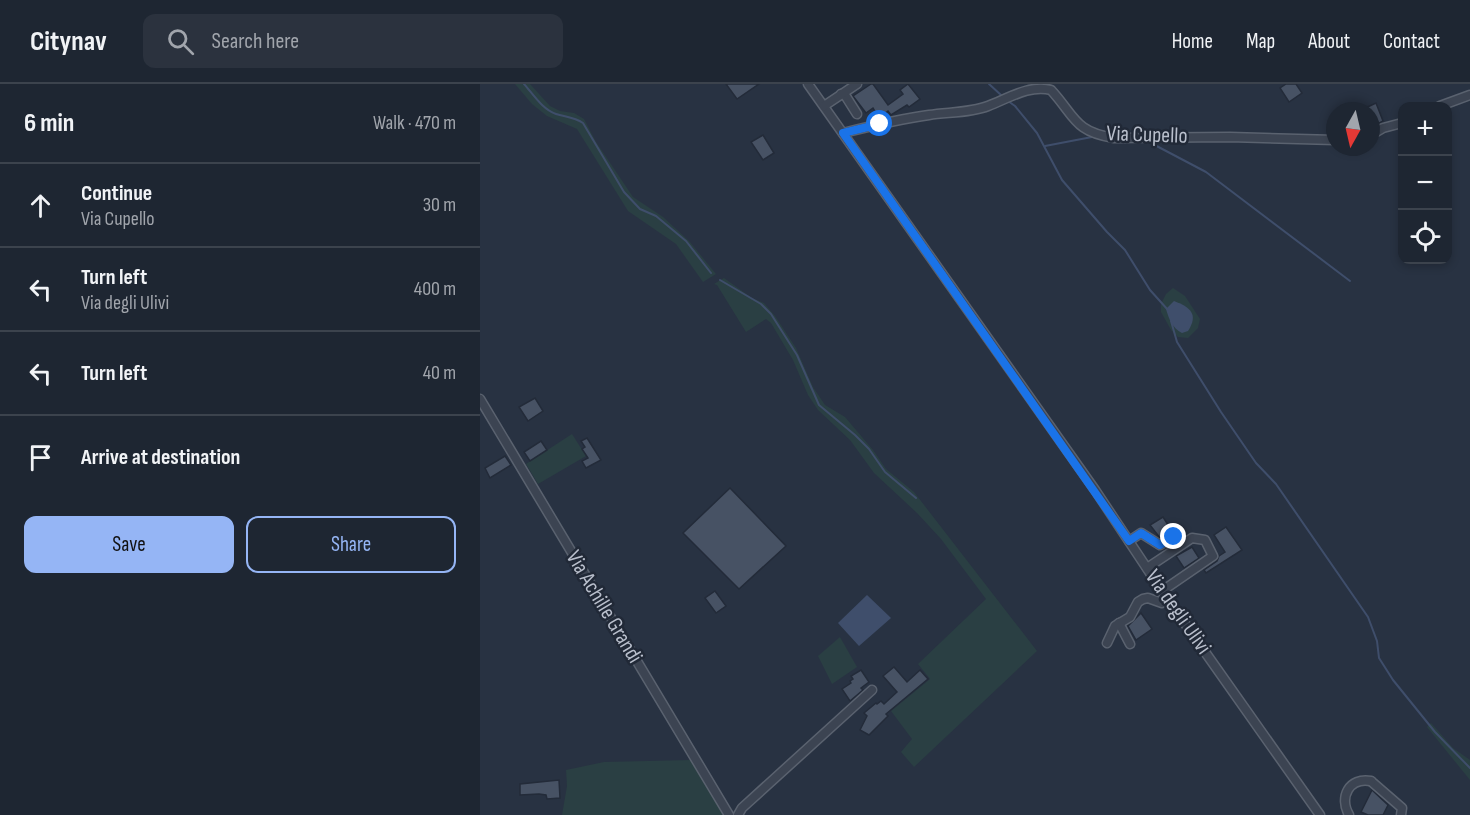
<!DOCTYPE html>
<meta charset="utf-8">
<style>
:root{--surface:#1e2632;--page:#2b323e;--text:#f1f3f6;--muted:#a1a5ac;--line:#3c434d;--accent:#95b5f5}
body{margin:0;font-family:"Sofia Sans Condensed",sans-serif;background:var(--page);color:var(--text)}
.controls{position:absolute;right:18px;top:18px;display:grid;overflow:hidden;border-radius:12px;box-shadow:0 3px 9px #0003}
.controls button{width:54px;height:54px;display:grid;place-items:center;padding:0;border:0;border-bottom:2px solid var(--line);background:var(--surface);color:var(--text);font:30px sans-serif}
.compass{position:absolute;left:846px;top:18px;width:54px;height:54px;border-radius:50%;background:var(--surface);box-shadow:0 3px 9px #0003;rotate:188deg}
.stop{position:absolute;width:18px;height:18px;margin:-14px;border:4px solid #1a73e8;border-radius:50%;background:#fff}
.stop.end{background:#1a73e8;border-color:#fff;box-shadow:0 2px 6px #0008}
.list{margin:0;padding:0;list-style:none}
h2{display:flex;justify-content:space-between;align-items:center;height:78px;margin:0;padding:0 24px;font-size:26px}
h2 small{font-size:20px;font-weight:400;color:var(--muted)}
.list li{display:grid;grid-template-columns:39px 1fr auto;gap:18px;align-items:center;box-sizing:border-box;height:84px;padding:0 24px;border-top:2px solid var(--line)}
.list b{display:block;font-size:22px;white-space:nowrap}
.list p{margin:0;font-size:20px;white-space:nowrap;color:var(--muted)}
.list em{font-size:20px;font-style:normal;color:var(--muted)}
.actions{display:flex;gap:12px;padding:18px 24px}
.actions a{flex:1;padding:14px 0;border:2px solid var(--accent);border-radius:12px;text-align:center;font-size:21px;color:var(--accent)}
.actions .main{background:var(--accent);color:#111}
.icon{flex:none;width:33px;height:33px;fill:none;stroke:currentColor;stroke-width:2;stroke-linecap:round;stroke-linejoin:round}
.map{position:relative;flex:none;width:990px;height:731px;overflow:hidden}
header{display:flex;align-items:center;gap:36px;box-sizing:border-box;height:84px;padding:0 30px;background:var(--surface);border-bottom:2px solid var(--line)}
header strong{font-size:28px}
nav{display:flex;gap:33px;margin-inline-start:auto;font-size:21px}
.search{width:420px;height:54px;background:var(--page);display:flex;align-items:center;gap:15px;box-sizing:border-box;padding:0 21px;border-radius:12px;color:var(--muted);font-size:22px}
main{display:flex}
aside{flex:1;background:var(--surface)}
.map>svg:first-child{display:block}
.green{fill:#2a3f43}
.water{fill:#3f4e6b}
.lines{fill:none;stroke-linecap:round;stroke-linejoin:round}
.stream{stroke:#3f4e6b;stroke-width:2}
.building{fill:#475264;stroke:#232b39;stroke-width:1.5}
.minor-casing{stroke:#5a626f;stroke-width:11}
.minor{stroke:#3c4452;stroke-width:8}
.route{stroke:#1a73e8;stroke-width:8}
.labels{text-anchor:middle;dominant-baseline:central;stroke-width:5;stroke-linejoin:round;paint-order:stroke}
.street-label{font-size:22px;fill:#b9bfcc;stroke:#212937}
</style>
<header>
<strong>Citynav</strong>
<div class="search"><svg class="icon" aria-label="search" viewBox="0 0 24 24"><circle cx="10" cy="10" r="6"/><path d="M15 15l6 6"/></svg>Search here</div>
<nav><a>Home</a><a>Map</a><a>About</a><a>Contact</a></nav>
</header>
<main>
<aside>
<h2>6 min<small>Walk · 470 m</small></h2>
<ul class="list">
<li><svg class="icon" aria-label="ahead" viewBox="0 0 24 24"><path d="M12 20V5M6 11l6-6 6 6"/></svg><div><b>Continue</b><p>Via Cupello</p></div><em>30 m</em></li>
<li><svg class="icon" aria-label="left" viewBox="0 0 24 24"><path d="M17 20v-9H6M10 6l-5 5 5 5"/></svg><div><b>Turn left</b><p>Via degli Ulivi</p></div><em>400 m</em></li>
<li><svg class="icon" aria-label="left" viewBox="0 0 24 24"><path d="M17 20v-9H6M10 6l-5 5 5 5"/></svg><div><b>Turn left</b></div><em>40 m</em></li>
<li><svg class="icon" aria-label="arrive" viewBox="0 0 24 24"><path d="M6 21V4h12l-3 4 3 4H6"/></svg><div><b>Arrive at destination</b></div></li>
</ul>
<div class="actions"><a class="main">Save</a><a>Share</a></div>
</aside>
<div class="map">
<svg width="990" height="731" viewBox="0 0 990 731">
<rect width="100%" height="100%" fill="#283242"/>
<!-- green -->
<g class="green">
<polygon points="35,0 50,0 70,22 80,27 94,29 104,35 116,58 153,113 183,133 209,157 236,190 223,198 196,160 148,127 97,45 67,32 52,20"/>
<polygon points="244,194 272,214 284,219 295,232 316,264 333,303 345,321 365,333 393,366 406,385 434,408 557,567 434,683 421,668 432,655 411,627 450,595 438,580 506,515 461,455 437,429 394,389 370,356 338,326 328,311 313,276 291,239 286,235 266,248 237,201 234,200"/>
<polygon points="693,204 705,212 720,235 718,244 708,254 698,253 691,246 681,228 681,220 686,210"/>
<polygon points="92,350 106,372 58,400 46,380"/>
<polygon points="360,553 377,583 352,600 338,572"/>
<polygon points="951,639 973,664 990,676 990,696 947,643"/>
<polygon points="211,676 245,731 82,731 87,702 86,686 124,678"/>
</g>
<!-- water -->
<g class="water">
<path d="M694 217C710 223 719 230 708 247L702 249C692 244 689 235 686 225Z"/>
<polygon points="387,511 411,534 379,562 358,539"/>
</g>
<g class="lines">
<!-- stream -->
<g class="stream">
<path d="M44 0C53 10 62 25 76 30 85 33 94 33 103 39L144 108 160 125 176 132 206 157 231 189"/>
<polyline points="509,0 521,11"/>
<polyline points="528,17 535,22 557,49 582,96 627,148 645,166 670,206 688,226"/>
<polyline points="669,58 726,88 870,197"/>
<polyline points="565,62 612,53"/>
<polyline points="240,196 281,220 291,230 317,271 339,321 375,351 389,365 405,388 436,414"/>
<polyline points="691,237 697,258 741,328 776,379 796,400 888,533 897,557 899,574 913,596 955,648 990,684"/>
</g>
</g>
<!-- building -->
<g class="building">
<polygon points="246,0 279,0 257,15"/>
<polygon points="391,0 393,0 408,21 423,10 420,6 428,0 440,15 429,23 427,21 411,31 408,27 399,34 393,24 386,29 373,12"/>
<polygon points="806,0 816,0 822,9 809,18 800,4"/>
<polygon points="896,19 903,37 891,44 891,27 879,27"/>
<polygon points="283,51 294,69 283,76 271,58"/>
<polygon points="55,314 63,327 48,337 39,323"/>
<polygon points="107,354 121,376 106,384 102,377 108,374 102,365 105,363 101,357"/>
<polygon points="61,357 67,366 50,377 44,368"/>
<polygon points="25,372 31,381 10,394 5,384"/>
<polygon points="250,404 306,462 259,505 203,449"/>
<polygon points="683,433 692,447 680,454 670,441"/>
<polygon points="746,443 762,466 726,489 724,486 737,477 739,472 745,468 734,451"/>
<polygon points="712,463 719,474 704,484 696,472"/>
<polygon points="235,507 246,522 236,529 225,514"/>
<polygon points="661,529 672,545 656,556 648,542"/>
<polygon points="414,583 427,598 440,586 448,595 406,630 408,632 389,651 380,646 387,632 384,629 396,619 397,620 401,617 404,620 417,608 403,592"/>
<polygon points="381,586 389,598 381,604 383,606 370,617 362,605 371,599 370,597 373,595 371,592"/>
<polygon points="79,696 80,714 67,715 66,711 59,710 40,711 40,700"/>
<polygon points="892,706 908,721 903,731 888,731 881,728"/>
</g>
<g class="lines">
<!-- minor casing -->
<g class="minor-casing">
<g id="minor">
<polyline points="328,0 615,406 682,507 840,731"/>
<polyline points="361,10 365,11 377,30"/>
<polyline points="344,22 377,0"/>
<polyline points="960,22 990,11"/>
<path d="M363 49C391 42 420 35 449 31 468 28 490 29 508 22 527 15 550 0 571 6 595 32 594 48 634 54L750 53 855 56"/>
<polyline points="891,51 903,44 922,39"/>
<polyline points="0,315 249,731"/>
<polyline points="649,457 661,449 680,461 694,453"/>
<polyline points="667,484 712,454 725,456 733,472 682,507"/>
<polyline points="639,539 650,560"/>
<polyline points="627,559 635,542 650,533 658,518 663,515 668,514 682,519 688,515"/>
<polyline points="892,698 922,724 921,731"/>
<polyline points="258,731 262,724 392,606"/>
<path d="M869 731C859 713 869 693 891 697"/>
</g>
</g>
<!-- minor -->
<use href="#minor" class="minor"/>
</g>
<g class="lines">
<!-- route -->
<polyline class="route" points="400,40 363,49 649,457 661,449 680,461 694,453"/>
</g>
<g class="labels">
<!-- street labels -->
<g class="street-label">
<text transform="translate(667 51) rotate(2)">Via Cupello</text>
<text transform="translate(124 523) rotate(59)">Via Achille Grandi</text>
<text transform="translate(698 528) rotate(55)">Via degli Ulivi</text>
</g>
</g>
</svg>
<div class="controls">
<button>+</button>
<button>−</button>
<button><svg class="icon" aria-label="locate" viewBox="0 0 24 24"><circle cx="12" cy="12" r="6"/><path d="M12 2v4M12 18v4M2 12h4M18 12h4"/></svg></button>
</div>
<svg class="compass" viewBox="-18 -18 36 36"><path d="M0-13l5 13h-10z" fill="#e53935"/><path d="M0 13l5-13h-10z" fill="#a1a5ac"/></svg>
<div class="stop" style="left:400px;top:40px"></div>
<div class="stop end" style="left:694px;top:453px"></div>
</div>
</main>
